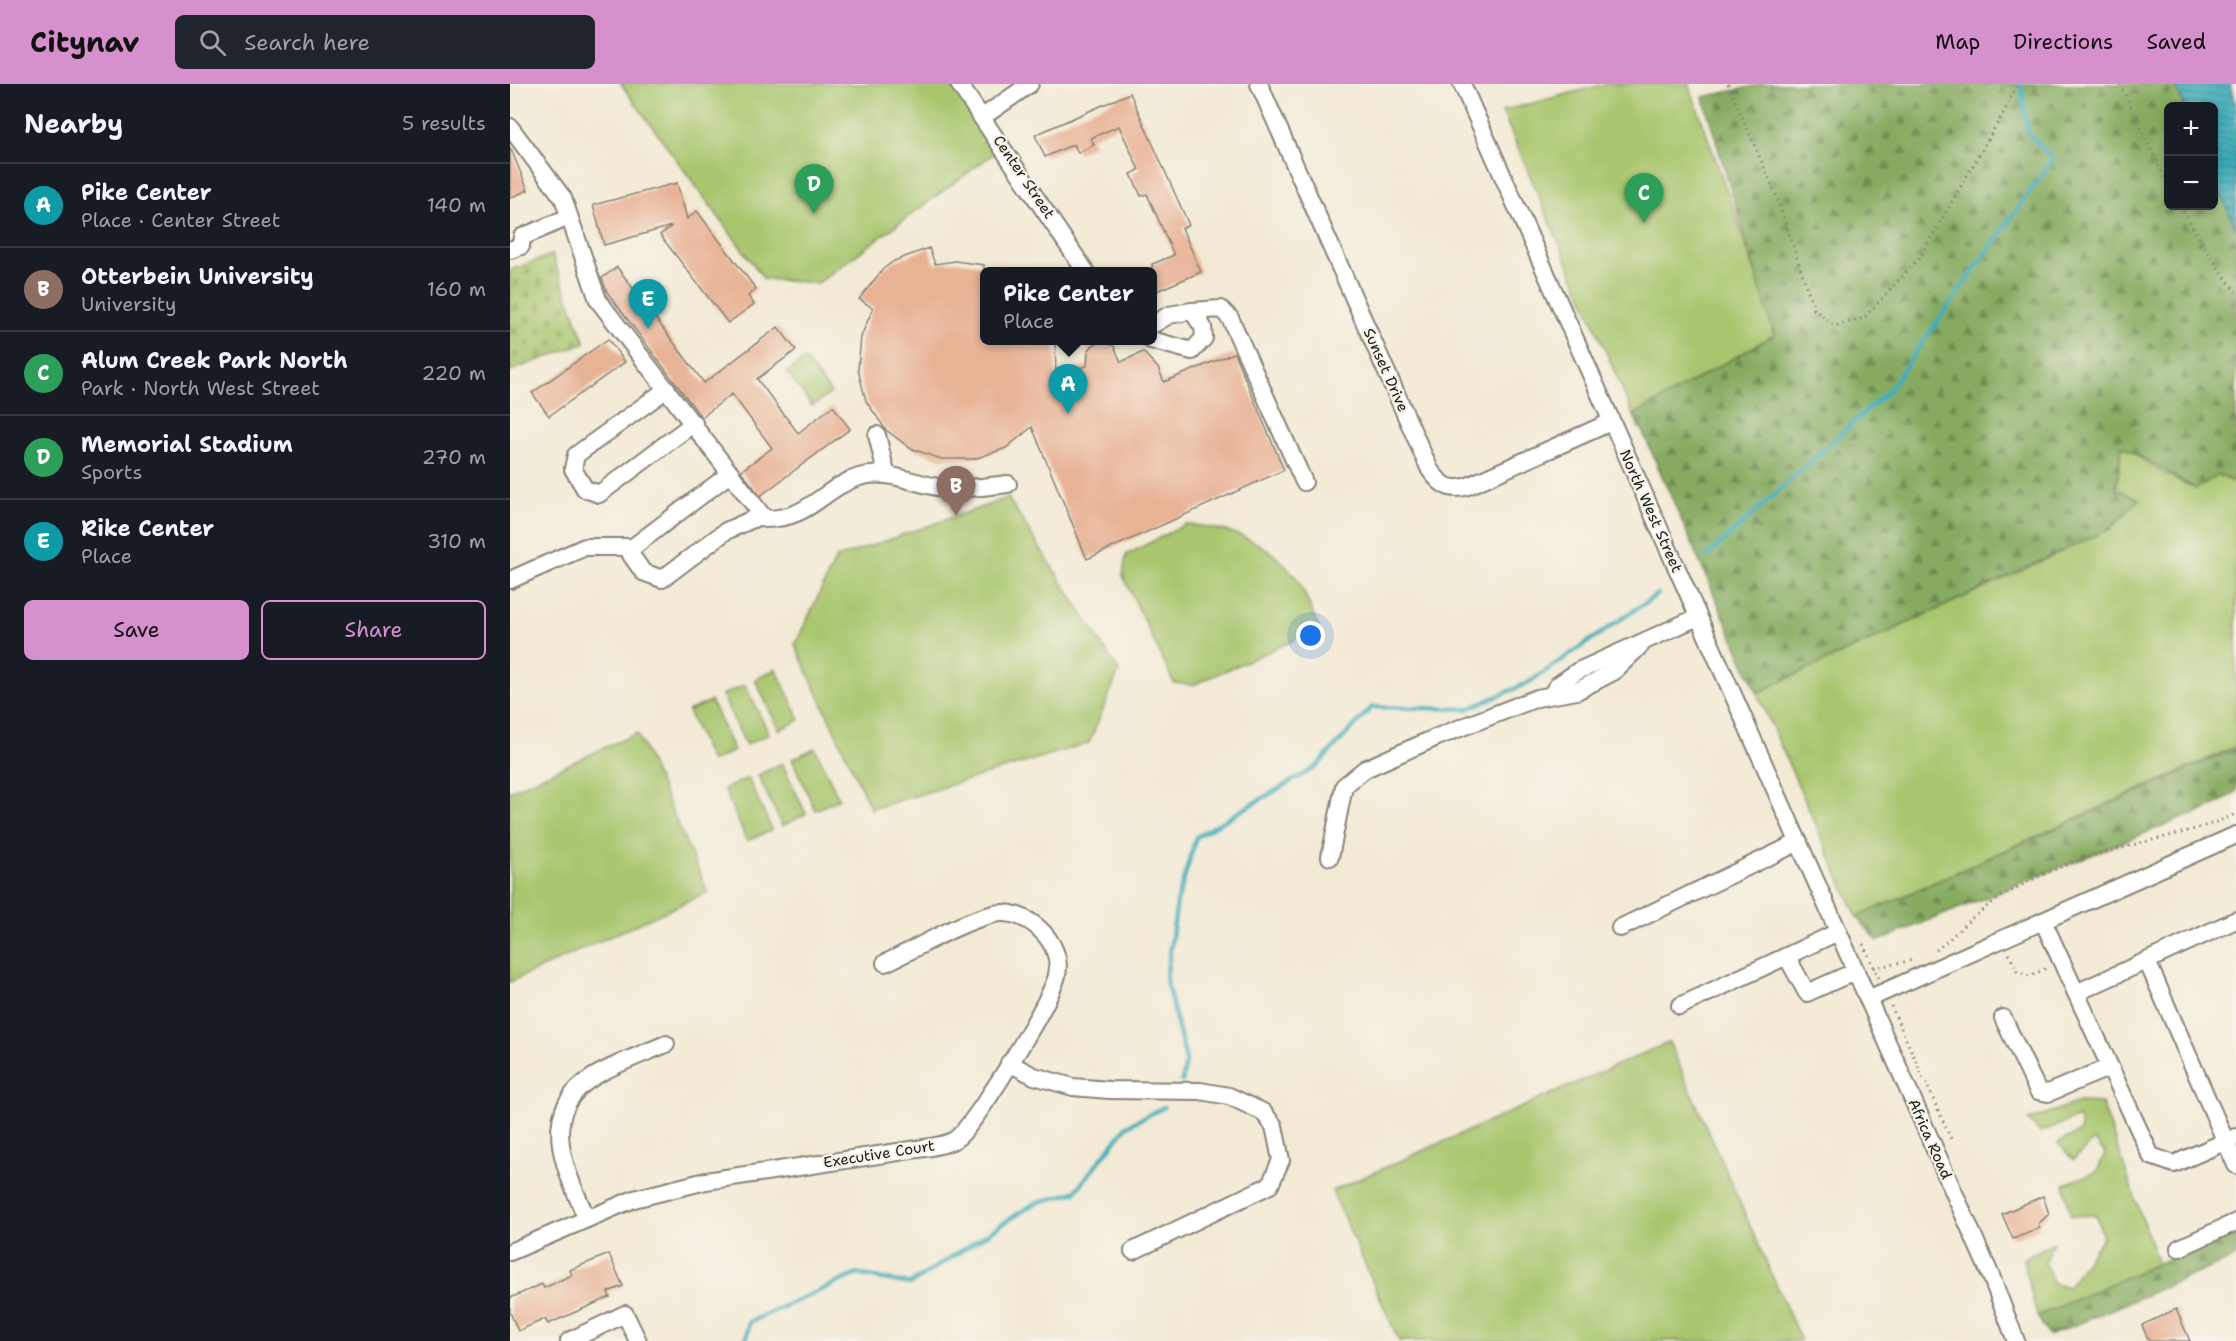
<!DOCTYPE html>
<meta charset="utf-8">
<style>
:root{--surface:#171b24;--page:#20242c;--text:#f1f3f6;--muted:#9ea1a6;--line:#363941;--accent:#d690ce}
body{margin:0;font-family:"Shantell Sans",sans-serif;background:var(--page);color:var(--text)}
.controls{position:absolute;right:18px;top:18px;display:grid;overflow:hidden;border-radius:9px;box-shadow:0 3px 9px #0003}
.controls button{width:54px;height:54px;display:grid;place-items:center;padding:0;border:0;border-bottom:2px solid var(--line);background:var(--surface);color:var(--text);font:30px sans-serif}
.you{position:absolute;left:801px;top:552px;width:21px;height:21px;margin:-15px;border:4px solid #fff;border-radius:50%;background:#1a73e8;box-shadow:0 0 0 9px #1a73e833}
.badge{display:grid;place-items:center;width:39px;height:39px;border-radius:50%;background:var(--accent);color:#fff;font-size:20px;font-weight:700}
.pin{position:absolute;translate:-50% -50px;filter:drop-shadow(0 2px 3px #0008)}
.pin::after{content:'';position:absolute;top:32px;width:21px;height:18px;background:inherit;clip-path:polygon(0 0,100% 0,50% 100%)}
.popup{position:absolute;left:470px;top:183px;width:177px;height:78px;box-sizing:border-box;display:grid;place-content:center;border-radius:9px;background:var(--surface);filter:drop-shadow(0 2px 4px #0005);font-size:20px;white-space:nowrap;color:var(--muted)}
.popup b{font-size:22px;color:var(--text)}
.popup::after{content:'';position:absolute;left:50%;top:100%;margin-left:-12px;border:12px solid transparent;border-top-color:var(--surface)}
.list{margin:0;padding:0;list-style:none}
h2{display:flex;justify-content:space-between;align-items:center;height:78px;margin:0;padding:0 24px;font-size:26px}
h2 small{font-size:20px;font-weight:400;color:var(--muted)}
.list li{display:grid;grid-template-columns:39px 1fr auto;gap:18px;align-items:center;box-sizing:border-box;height:84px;padding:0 24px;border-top:2px solid var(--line)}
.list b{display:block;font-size:22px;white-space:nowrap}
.list p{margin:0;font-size:20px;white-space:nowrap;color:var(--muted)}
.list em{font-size:20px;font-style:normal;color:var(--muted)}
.actions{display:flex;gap:12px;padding:18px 24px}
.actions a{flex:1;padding:14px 0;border:2px solid var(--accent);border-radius:9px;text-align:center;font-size:21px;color:var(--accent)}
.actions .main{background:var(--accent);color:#111}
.icon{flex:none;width:33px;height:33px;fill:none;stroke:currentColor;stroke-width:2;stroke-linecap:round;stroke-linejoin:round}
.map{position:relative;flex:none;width:1726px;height:1257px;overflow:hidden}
header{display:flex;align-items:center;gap:36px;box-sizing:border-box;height:84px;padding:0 30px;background:var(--accent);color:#111}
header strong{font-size:28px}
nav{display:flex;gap:33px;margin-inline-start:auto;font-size:21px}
.search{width:420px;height:54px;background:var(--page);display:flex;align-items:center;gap:15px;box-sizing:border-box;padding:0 21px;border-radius:9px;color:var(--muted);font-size:22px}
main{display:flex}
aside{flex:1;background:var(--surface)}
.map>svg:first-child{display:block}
.green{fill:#a9c66e;stroke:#627145;stroke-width:1.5}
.forest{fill:url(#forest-firs);stroke:#51643e;stroke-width:1.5}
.cemetery{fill:url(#cemetery-stones);stroke:#627145;stroke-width:1.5}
.water{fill:url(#water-rules);stroke:#2c646b;stroke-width:1.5}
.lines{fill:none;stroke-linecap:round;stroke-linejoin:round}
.stream{stroke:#3dacba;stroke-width:4.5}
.building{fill:#e8b295}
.minor-casing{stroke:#888378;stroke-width:20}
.path{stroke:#888378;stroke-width:3;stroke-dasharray:1.5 4.5;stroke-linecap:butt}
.minor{stroke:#fff;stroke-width:16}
.labels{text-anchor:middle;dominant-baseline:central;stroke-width:4.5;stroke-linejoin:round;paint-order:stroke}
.street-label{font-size:15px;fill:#1c1c1c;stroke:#f7f3e8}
</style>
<header>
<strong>Citynav</strong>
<div class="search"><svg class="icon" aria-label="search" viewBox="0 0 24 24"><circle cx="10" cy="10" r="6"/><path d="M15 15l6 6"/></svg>Search here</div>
<nav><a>Map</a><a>Directions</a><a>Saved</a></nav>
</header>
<main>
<aside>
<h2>Nearby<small>5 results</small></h2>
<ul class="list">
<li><span class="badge" style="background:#0f9aa8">A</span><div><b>Pike Center</b><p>Place · Center Street</p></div><em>140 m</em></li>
<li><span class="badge" style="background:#8d6e63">B</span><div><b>Otterbein University</b><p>University</p></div><em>160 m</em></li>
<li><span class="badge" style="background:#2e9e5b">C</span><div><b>Alum Creek Park North</b><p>Park · North West Street</p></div><em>220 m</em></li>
<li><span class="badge" style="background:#2e9e5b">D</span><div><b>Memorial Stadium</b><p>Sports</p></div><em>270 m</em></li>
<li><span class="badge" style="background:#0f9aa8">E</span><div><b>Rike Center</b><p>Place</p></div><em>310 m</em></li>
</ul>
<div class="actions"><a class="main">Save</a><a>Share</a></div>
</aside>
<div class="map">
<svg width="1726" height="1257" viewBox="0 0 1726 1257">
<defs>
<pattern id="forest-firs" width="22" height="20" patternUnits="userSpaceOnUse" patternTransform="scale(1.5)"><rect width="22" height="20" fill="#86ab61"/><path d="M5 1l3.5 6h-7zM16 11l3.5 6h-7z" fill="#6d8a4f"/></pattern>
<pattern id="cemetery-stones" width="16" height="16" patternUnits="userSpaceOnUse" patternTransform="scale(1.5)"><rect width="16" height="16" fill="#a9c66e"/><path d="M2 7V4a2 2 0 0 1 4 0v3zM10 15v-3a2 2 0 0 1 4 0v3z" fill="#91aa5f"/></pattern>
<pattern id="water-rules" width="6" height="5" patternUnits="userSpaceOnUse" patternTransform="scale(1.5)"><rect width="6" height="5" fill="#3dacba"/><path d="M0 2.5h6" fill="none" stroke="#328b96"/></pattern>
</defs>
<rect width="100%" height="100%" fill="#f7f3e8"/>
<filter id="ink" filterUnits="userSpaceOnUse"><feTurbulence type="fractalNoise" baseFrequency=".0167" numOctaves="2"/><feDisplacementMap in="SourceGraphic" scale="12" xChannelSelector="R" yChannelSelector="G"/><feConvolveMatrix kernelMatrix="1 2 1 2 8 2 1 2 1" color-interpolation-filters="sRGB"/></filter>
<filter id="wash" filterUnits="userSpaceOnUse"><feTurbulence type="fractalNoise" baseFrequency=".008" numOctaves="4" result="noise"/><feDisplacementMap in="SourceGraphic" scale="24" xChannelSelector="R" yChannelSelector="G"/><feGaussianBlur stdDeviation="1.35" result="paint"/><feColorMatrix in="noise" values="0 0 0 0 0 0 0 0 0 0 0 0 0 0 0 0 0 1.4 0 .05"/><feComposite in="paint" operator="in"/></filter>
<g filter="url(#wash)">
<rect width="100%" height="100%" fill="#f3ead5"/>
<!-- green -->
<g class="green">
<polygon points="111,0 443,0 490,65 308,199 254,195"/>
<polygon points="1095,0 1179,0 1267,250 1129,344 992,27"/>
<polygon points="295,275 321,309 302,322 277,288"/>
<polygon points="1612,361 1649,387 1686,405 1708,390 1726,400 1726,662 1347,833 1247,609 1600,445 1630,415 1606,406"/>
<polygon points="498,414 609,587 579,659 361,725 285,561 326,474"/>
<path d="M676 440C719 445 754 454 783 490 795 504 801 528 809 545L683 601 664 599 613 492 616 471Z"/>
<polygon points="266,585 290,636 269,646 245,595"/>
<polygon points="235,601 259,650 236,661 212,611"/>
<polygon points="201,617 224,667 201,678 178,627"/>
<polygon points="127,649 198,808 0,898 0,707"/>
<polygon points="305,664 329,715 305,726 282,675"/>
<polygon points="272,679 296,730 272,742 248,691"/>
<polygon points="238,694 262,746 237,757 214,705"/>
<polygon points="1159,958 1291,1257 889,1257 822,1107"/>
<polygon points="1569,1018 1592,1019 1648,1180 1527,1232 1513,1175 1543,1159 1535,1179 1544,1200 1558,1203 1593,1153 1586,1131 1561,1132 1554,1100 1587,1088 1595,1069 1584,1056 1563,1076 1548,1059 1571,1047 1569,1033 1530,1048 1518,1036"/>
</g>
<!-- forest -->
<g class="forest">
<polygon points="1254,0 1665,0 1674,22 1658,22 1658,122 1704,122 1704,93 1726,146 1726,400 1708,390 1686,405 1612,362 1606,405 1630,415 1600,445 1247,609 1125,330 1264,251 1193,13"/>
<path d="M1726 664V708C1708 721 1691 730 1670 735L1368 857 1347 833Z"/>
<polygon points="1726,1145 1726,1173 1539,1252 1527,1232"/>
</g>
<!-- cemetery -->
<polygon class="cemetery" points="42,171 75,259 0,287 0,186"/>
<!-- water -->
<polygon class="water" points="1665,0 1720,0 1726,22 1726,146 1704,93 1704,22 1674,22"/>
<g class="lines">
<!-- stream -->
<g class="stream">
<polyline points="1197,472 1378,307 1543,75 1518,49 1511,0"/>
<polyline points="672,997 676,976 656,895 667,818 686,753 806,683 862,623 958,625 1018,599 1148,510"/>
<polyline points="236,1257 239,1238 347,1190 400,1200 525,1119 565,1108 617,1042 654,1023"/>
</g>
</g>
<g id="blocks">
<!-- building -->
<g class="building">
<polygon points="620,9 679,141 672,144 691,188 642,209 642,180 664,171 637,110 631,112 621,90 629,86 609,42 581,54 584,61 568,69 564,60 535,73 525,51"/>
<polygon points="0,63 18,106 0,114"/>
<polygon points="167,99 177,135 187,127 246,205 238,212 244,220 218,239 150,151 162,142 94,161 83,121"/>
<polygon points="419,164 425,180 445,177 474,181 474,256 545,256 546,291 577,282 578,267 583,261 591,257 604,262 611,278 633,268 648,284 654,298 724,269 774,386 577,475 522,343 496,364 464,375 431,375 400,364 376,346 356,317 348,286 351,253 363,224 349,215 373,185 384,177"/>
<polygon points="107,183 194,299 268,243 286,266 247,295 288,349 323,322 340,345 250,412 231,387 262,364 222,310 192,333 188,329 97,208 92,194"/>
<polygon points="98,255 115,278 39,332 22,309"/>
<polygon points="1533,1112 1539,1130 1528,1140 1530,1144 1503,1155 1492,1130"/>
<polygon points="99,1170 113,1202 98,1208 100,1213 38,1240 35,1235 8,1247 0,1228 0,1214 32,1200 34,1204 62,1191 60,1186"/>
<polygon points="1666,1225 1680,1257 1639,1257 1632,1241"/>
</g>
</g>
</g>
<g filter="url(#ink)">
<use href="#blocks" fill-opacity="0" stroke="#888378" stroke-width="1.5"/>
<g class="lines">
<!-- minor casing -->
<g class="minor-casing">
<g id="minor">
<polyline points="449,0 576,188"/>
<path d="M749 0 920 386C931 401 940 408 958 402L1101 338"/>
<polyline points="952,0 1481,1192 1506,1257"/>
<polyline points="474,32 520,0"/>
<path d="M0 43 53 114 88 216 255 435C301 435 311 405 349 393 378 384 405 401 434 404 456 406 477 402 498 400"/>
<polyline points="0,166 11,162 12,153 59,133"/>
<polyline points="682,227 711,225 720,234 794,398"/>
<polyline points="641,256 682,267 694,254 693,243 682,227 659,231 642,241"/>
<polyline points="157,305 66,371 63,385 75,405 89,410 184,339"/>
<polyline points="367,351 376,389"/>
<polyline points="123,463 221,389"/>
<polyline points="0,496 75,463 123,463 121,471 133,488 152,495 216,447 252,431"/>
<polyline points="1041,611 1048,601 1068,587 1188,533"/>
<polyline points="820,773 834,702 855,685 927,653 1027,614 1067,607 1103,588 1131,561"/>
<polyline points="1533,837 1641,1072 1664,1080 1726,1053"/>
<polyline points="1110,844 1289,758"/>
<polyline points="1277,873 1297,909 1346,887"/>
<polyline points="1637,877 1726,1081"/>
<polyline points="1566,909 1726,836"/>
<polyline points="1358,915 1726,751"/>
<polyline points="1170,922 1328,848"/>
<polyline points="1493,934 1528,1007 1538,1009 1600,983"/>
<polyline points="499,979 524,992 563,1003 599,1006 690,1007 719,1012 753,1028 764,1042 771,1076 760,1101 623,1167"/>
<path d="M77 1135C56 1087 25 1027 85 992 107 979 133 970 156 960"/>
<polyline points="1669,1164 1726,1138"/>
<path d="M0 1168 124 1115 196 1097 421 1063C429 1061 440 1060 447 1054 466 1039 542 916 547 891 554 858 516 823 484 830 447 839 410 863 375 879"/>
<polyline points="59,1257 115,1230 128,1257"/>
</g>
</g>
<!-- path -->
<g class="path">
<polyline points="1218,0 1267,113 1304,225 1325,242 1354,234 1410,173 1495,26 1507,0"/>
<polyline points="1610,0 1658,102"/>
<polyline points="1670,122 1698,169 1726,208"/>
<polyline points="1353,860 1369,894"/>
<path d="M1426 866C1438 857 1448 846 1460 836 1493 807 1540 785 1581 772 1630 757 1679 751 1726 730"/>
<polyline points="1499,870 1507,887 1520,892 1537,884"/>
<polyline points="1364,884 1403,876"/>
<polyline points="1381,922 1442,1057"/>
</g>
<!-- minor -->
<use href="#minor" class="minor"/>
</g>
</g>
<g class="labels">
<!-- street labels -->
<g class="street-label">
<text transform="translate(514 93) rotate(56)">Center Street</text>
<text transform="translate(876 286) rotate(66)">Sunset Drive</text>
<text transform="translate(1141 427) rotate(66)">North West Street</text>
<text transform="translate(1420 1055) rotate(66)">Africa Road</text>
<text transform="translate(369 1070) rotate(-9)">Executive Court</text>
</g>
</g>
</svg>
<div class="controls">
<button>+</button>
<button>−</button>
</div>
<div class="you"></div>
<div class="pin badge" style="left:558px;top:330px;background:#0f9aa8">A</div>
<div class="popup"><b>Pike Center</b>Place</div>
<div class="pin badge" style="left:446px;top:432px;background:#8d6e63">B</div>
<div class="pin badge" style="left:1134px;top:139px;background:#2e9e5b">C</div>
<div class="pin badge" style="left:304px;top:130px;background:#2e9e5b">D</div>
<div class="pin badge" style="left:138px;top:245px;background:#0f9aa8">E</div>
</div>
</main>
